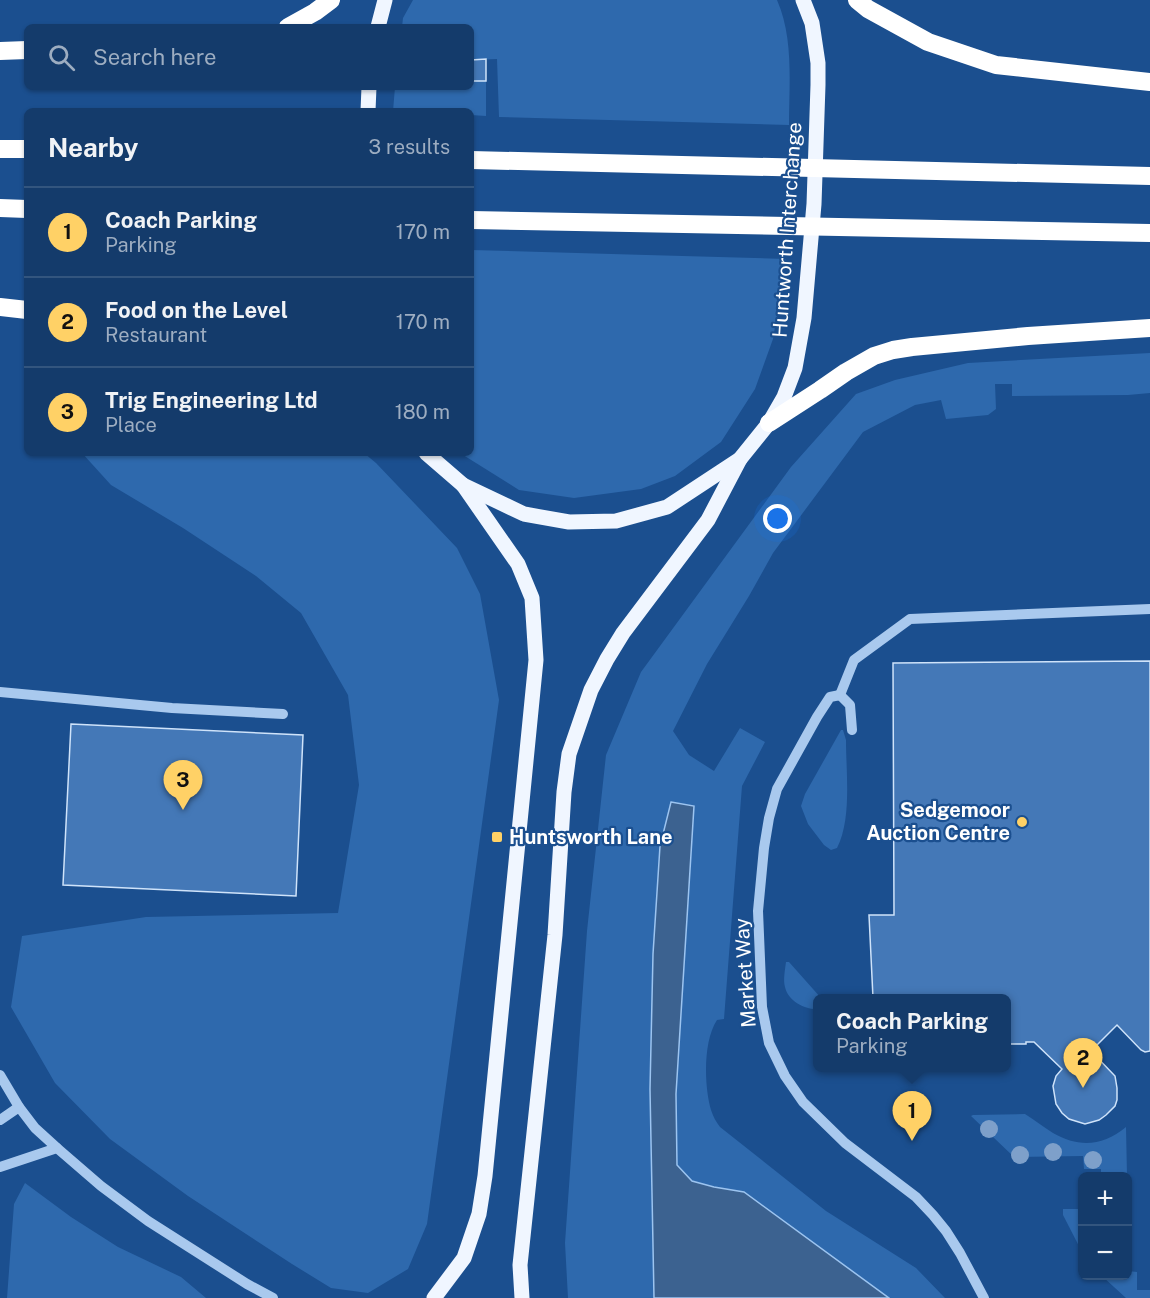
<!DOCTYPE html>
<meta charset="utf-8">
<style>
:root{--surface:#143b6b;--page:#1d4271;--text:#f1f3f6;--muted:#9dadc1;--line:#33557e;--accent:#ffd166}
body{margin:0;font-family:"Public Sans",sans-serif;background:var(--page);color:var(--text)}
.controls{position:absolute;right:18px;bottom:18px;display:grid;overflow:hidden;border-radius:9px;box-shadow:0 2px 4px #0004}
.controls button{width:54px;height:54px;display:grid;place-items:center;padding:0;border:0;border-bottom:2px solid var(--line);background:var(--surface);color:var(--text);font:30px sans-serif}
.you{position:absolute;left:778px;top:519px;width:21px;height:21px;margin:-15px;border:4px solid #fff;border-radius:50%;background:#1a73e8;box-shadow:0 0 0 9px #1a73e833}
.badge{display:grid;place-items:center;width:39px;height:39px;border-radius:50%;background:var(--accent);color:#111;font-size:20px;font-weight:700}
.pin{position:absolute;translate:-50% -50px;filter:drop-shadow(0 2px 3px #0008)}
.pin::after{content:'';position:absolute;top:32px;width:21px;height:18px;background:inherit;clip-path:polygon(0 0,100% 0,50% 100%)}
.popup{position:absolute;left:813px;top:994px;width:198px;height:78px;box-sizing:border-box;display:grid;place-content:center;border-radius:9px;background:var(--surface);filter:drop-shadow(0 2px 4px #0005);font-size:20px;white-space:nowrap;color:var(--muted)}
.popup b{font-size:22px;color:var(--text)}
.popup::after{content:'';position:absolute;left:50%;top:100%;margin-left:-12px;border:12px solid transparent;border-top-color:var(--surface)}
.list{margin:0;padding:0;list-style:none}
h2{display:flex;justify-content:space-between;align-items:center;height:78px;margin:0;padding:0 24px;font-size:26px}
h2 small{font-size:20px;font-weight:400;color:var(--muted)}
.list li{display:grid;grid-template-columns:39px 1fr auto;gap:18px;align-items:center;box-sizing:border-box;height:90px;padding:0 24px;border-top:2px solid var(--line)}
.list b{display:block;font-size:22px;white-space:nowrap}
.list p{margin:0;font-size:20px;white-space:nowrap;color:var(--muted)}
.list em{font-size:20px;font-style:normal;color:var(--muted)}
.icon{flex:none;width:33px;height:33px;fill:none;stroke:currentColor;stroke-width:2;stroke-linecap:round;stroke-linejoin:round}
.map{position:relative;flex:none;width:1150px;height:1298px;overflow:hidden}
.search{position:absolute;background:var(--surface);box-shadow:0 2px 4px #0004;left:24px;top:24px;width:450px;height:66px;display:flex;align-items:center;gap:15px;box-sizing:border-box;padding:0 21px;border-radius:9px;color:var(--muted);font-size:22px}
.panel{position:absolute;background:var(--surface);box-shadow:0 2px 4px #0004;left:24px;top:108px;width:450px;height:348px;border-radius:9px}
.map>svg:first-child{display:block}
.green{fill:#2e69ad}
.water{fill:#3c6290;stroke:#9cc4f0;stroke-width:1.5}
.building{fill:#4478b7;stroke:#cfe3fa;stroke-width:1.5}
.lines{fill:none;stroke-linecap:round;stroke-linejoin:round}
.minor{stroke:#a9c9ee;stroke-width:10}
.major{stroke:#f0f6ff;stroke-width:15}
.highway{stroke:#fff;stroke-width:18}
.tree{fill:#7ea0ca}
.poi-dot{fill:#ffd166;stroke:#1b4f8f;stroke-width:2}
.labels{text-anchor:middle;dominant-baseline:central;stroke-width:4.5;stroke-linejoin:round;paint-order:stroke}
.street-label{font-size:20px;fill:#fff;stroke:#1b4f8f}
.poi-label{font-size:20px;font-weight:bold;fill:#fff;stroke:#1b4f8f;text-anchor:end}
</style>
<div class="map">
<svg width="1150" height="1298" viewBox="0 0 1150 1298">
<rect width="100%" height="100%" fill="#1b4f8f"/>
<!-- green -->
<g class="green">
<path d="M413 0H777C794 39 789 84 789 125L499 117 497 59 471 60V27H402L403 18Z"/>
<polygon points="471,81 486,81 486,116 471,115 471,111 393,111 395,87 471,87"/>
<polygon points="471,250 786,259 773,339 755,389 721,442 675,476 641,489 574,498 519,490 460,453 471,453"/>
<path d="M1150 353V393L1128 395 1012 396V384H995L996 409 988 415 946 419 941 400 915 405 863 432 773 553 749 596 707 664 673 731 689 755 714 771 740 728 765 742 742 786 724 1019 717 1020C703 1041 704 1086 711 1110 713 1116 716 1122 720 1127L826 1211 916 1268 945 1298H889L744 1192 714 1187 692 1181 677 1165 676 1094 694 806 672 802 650 1089 654 1298H568L565 1243 587 931 606 755 641 672 791 467 856 394 895 380 968 363Z"/>
<polygon points="82,453 364,453 376,463 457,548 480,594 499,700 427,1224 408,1269 368,1293 331,1288 292,1264 188,1196 110,1139 55,1083 11,1007 22,936 146,917 338,913 359,785 348,695 301,613 256,576 183,528 111,485"/>
<path d="M841 730H843L846 740C846 773 852 819 837 848L831 850 824 845 808 824 801 806 805 794Z"/>
<path d="M786 962H789L821 998H818L817 1008 816 1009C804 1009 788 1001 785 987 783 980 785 970 786 962Z"/>
<path d="M1025 1114C1035 1120 1043 1127 1053 1133 1079 1148 1103 1146 1126 1127L1127 1176H1101V1169H1084L1083 1156 1014 1157 971 1116 973 1115Z"/>
<polygon points="25,1183 71,1217 118,1247 181,1277 206,1298 7,1298 14,1204"/>
<polygon points="1063,1209 1082,1209 1082,1252 1063,1215"/>
<polygon points="1128,1271 1137,1272 1137,1290 1150,1290 1150,1298 1126,1298 1102,1276 1128,1276"/>
</g>
<!-- water -->
<polygon class="water" points="671,802 694,806 676,1094 677,1165 692,1181 714,1187 744,1192 889,1298 654,1298 650,1089 653,954 660,846"/>
<!-- building -->
<g class="building">
<polygon points="486,59 486,81 471,81 471,60"/>
<polygon points="1150,661 1150,1051 1145,1052 1141,1050 1117,1025 1091,1051 1115,1076 1117,1088 1117,1100 1115,1106 1106,1115 1099,1120 1085,1124 1069,1119 1062,1113 1056,1104 1053,1086 1056,1076 1062,1069 1034,1042 1026,1042 1026,1044 1006,1044 1006,998 873,998 869,915 894,915 893,663"/>
<polygon points="71,724 303,735 296,896 63,885"/>
</g>
<g class="lines">
<!-- minor -->
<g class="minor">
<polyline points="0,692 172,708 283,714"/>
<polyline points="840,695 854,660 910,619 1150,609"/>
<polyline points="852,730 850,705 840,695 830,697 817,717 777,789 769,818 764,848 758,911 762,1007 769,1043 785,1076 803,1102 845,1143 916,1197 933,1215 946,1231 960,1253 984,1298"/>
<polyline points="0,1075 19,1107 35,1128 57,1148 101,1186 148,1221 247,1284 273,1298"/>
<polyline points="0,1120 19,1107"/>
<polyline points="0,1167 57,1148"/>
</g>
<!-- major -->
<g class="major">
<polyline points="378,27 385,0"/>
<polyline points="368,111 369,87"/>
<polyline points="426,453 463,485 524,514 569,522 616,521 667,507 740,459 769,423 784,397 795,368 804,318 814,204 818,85 818,63 812,23 803,0"/>
<polyline points="434,1298 464,1258 479,1214 485,1176 536,660 532,598 518,564 463,485"/>
<polyline points="522,1298 520,1265 555,935 564,792 569,754 591,690 607,659 623,633 708,520 740,459"/>
</g>
<!-- highway -->
<g class="highway">
<polyline points="857,0 868,9 928,42 996,65 1150,82"/>
<polyline points="288,27 315,12 331,0"/>
<polyline points="0,51 27,50"/>
<polyline points="0,149 27,149"/>
<polyline points="471,160 1150,176"/>
<polyline points="0,208 27,209"/>
<polyline points="471,220 1150,233"/>
<polyline points="0,307 27,310"/>
<polyline points="769,423 820,390 846,372 874,356 893,350 912,347 1028,336 1150,328"/>
</g>
</g>
<!-- trees -->
<g class="tree">
<circle cx="989" cy="1129" r="9"/>
<circle cx="1053" cy="1152" r="9"/>
<circle cx="1020" cy="1155" r="9"/>
<circle cx="1093" cy="1160" r="9"/>
</g>
<!-- markers -->
<g class="poi-dot">
<circle cx="1022" cy="822" r="6"/>
<rect x="491" y="831" width="12" height="12" rx="3"/>
</g>
<g class="labels">
<!-- street labels -->
<g class="street-label">
<text transform="translate(787 230) rotate(-86)">Huntworth Interchange</text>
<text transform="translate(745 973) rotate(-94)">Market Way</text>
</g>
<!-- poi labels -->
<g class="poi-label">
<text x="1010" y="810">Sedgemoor<tspan x="1010" dy="23">Auction Centre</tspan></text>
<text x="509" y="837" text-anchor="start">Huntsworth Lane</text>
</g>
</g>
</svg>
<div class="controls">
<button>+</button>
<button>−</button>
</div>
<div class="you"></div>
<div class="pin badge" style="left:912px;top:1141px">1</div>
<div class="popup"><b>Coach Parking</b>Parking</div>
<div class="pin badge" style="left:1083px;top:1088px">2</div>
<div class="pin badge" style="left:183px;top:810px">3</div>
<div class="search"><svg class="icon" aria-label="search" viewBox="0 0 24 24"><circle cx="10" cy="10" r="6"/><path d="M15 15l6 6"/></svg>Search here</div>
<section class="panel">
<h2>Nearby<small>3 results</small></h2>
<ul class="list">
<li><span class="badge">1</span><div><b>Coach Parking</b><p>Parking</p></div><em>170 m</em></li>
<li><span class="badge">2</span><div><b>Food on the Level</b><p>Restaurant</p></div><em>170 m</em></li>
<li><span class="badge">3</span><div><b>Trig Engineering Ltd</b><p>Place</p></div><em>180 m</em></li>
</ul>
</section>
</div>
